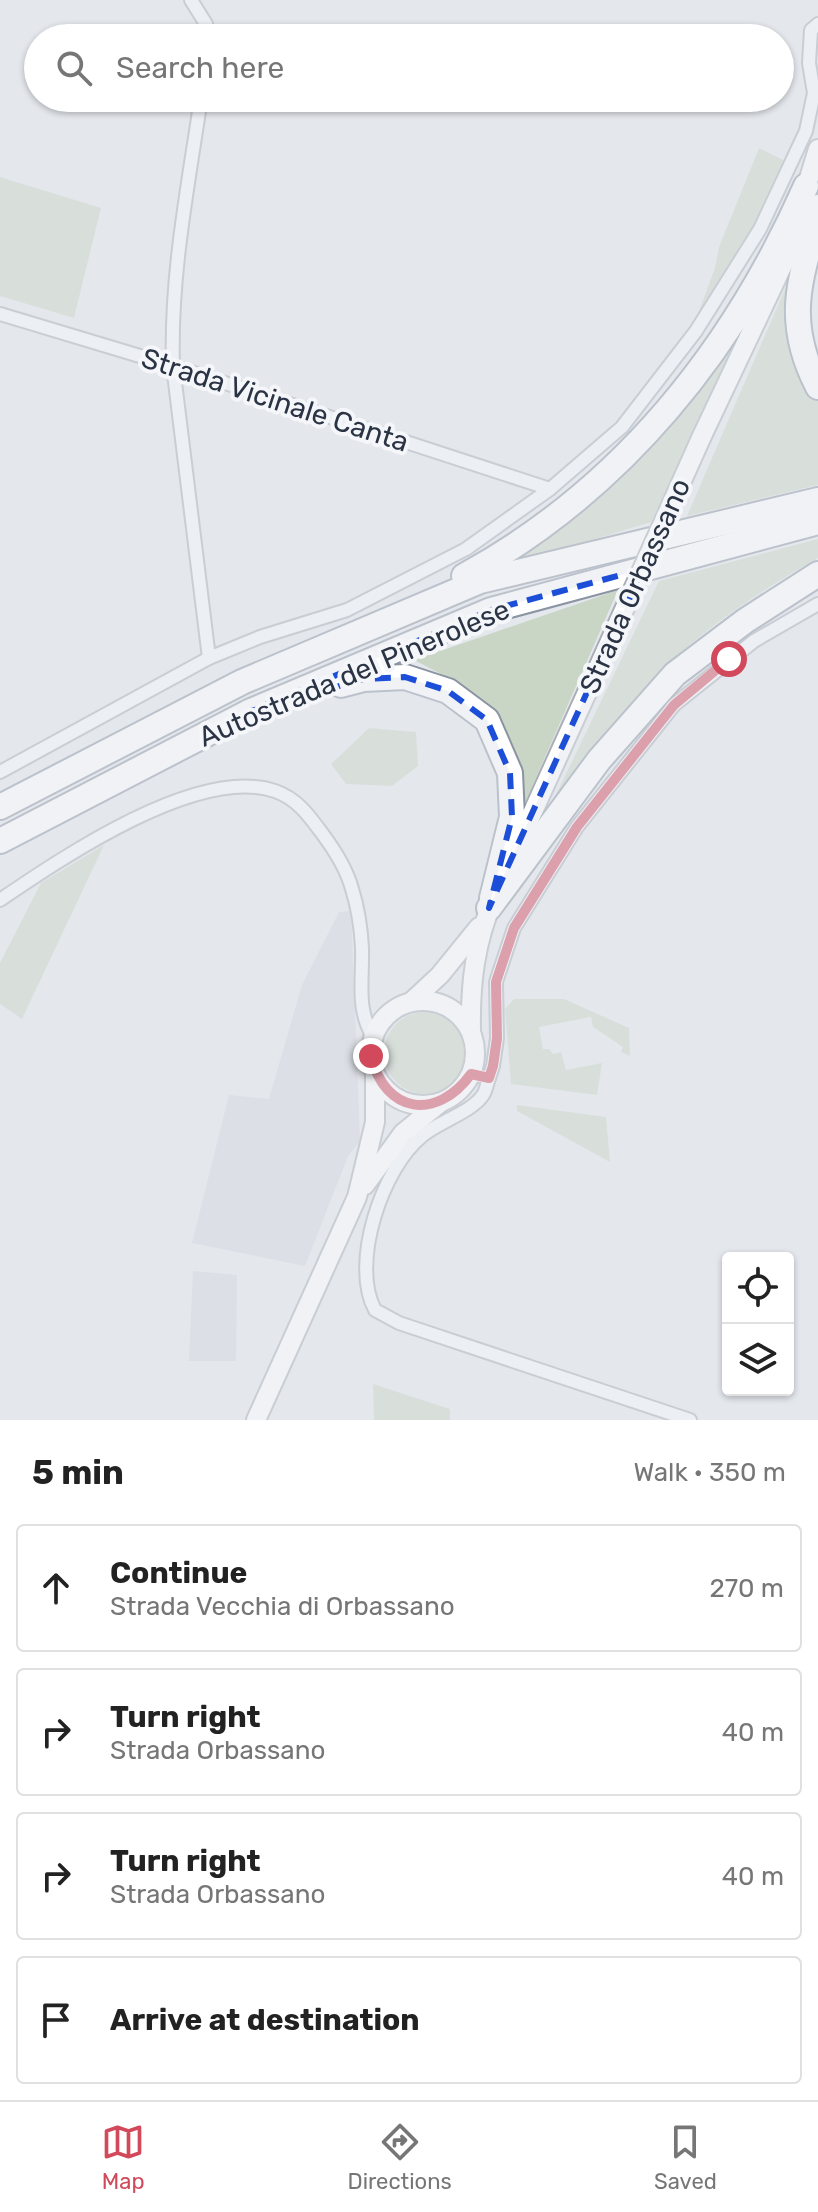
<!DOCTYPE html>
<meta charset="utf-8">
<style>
:root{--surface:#fff;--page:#f6f6f6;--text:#222;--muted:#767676;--line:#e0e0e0;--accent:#d1495b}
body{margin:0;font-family:Rubik,sans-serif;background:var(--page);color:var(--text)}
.controls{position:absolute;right:24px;bottom:24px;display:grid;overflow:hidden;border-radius:8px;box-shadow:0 2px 6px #0004}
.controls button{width:72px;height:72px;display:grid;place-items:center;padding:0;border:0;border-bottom:2px solid var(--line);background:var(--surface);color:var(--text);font:40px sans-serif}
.stop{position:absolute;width:24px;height:24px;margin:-18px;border:6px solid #d1495b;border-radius:50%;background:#fff}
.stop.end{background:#d1495b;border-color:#fff;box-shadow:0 2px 8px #0008}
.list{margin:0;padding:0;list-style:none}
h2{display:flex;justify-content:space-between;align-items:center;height:104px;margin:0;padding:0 32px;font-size:34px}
h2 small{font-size:26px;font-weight:400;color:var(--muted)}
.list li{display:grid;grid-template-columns:52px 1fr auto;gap:24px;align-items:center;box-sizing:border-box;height:128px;margin:0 16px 16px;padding:0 16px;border:2px solid var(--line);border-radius:8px}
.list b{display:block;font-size:30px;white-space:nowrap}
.list p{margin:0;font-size:26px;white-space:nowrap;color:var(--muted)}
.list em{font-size:26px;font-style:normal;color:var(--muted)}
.icon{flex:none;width:44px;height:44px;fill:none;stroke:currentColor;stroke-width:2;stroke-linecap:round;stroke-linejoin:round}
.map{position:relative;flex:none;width:818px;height:1420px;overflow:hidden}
.search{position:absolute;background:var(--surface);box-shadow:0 2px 6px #0004;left:24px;right:24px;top:24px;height:88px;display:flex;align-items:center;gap:20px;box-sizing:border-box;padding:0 28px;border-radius:44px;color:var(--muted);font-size:30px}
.sheet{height:680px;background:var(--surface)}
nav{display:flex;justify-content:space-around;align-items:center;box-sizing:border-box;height:112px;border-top:2px solid var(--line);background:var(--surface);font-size:22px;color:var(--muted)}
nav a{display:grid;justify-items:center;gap:4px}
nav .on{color:var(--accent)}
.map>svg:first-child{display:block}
.built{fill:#d2d6de}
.green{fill:#c9d6c5}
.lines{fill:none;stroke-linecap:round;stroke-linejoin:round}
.minor-casing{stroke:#a9aeb7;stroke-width:16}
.secondary-casing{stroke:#a9aeb7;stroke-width:22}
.motorway-casing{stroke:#8b94a3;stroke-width:28}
.minor{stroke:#f7f8fa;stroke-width:12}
.secondary{stroke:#fff;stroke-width:18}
.motorway{stroke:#fff;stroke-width:24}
.secondary-bridge-casing{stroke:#a9aeb7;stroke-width:22;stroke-linecap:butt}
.secondary-bridge{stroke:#fff;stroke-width:18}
.route{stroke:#d1495b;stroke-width:10}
.marked{fill:none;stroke:#1d4ed8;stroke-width:6;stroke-dasharray:16 10;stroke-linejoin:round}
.labels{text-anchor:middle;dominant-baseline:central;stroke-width:8;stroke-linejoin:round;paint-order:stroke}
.street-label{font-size:28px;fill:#2b3445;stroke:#f4f6f9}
</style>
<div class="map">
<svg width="818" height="1420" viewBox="0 0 818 1420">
<rect width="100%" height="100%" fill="#e4e7ec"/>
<!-- built -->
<g class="built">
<polygon points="351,911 360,1141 348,1156 305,1266 192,1243 229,1095 269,1099 302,985 339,912"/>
<polygon points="193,1271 237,1275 236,1361 189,1361"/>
</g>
<!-- green -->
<g class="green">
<path d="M759 148 785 161C760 217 734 271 696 319L715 268 719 247Z"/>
<polygon points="0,177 101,208 74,318 0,296"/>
<polygon points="791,275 803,374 818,399 818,485 687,516"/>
<path d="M744 324 651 522 514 564 511 561C560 524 612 488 655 444 689 408 717 365 744 324Z"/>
<path d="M818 539V558C758 592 697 632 650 683 613 723 581 766 549 809L659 581Z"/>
<path d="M618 590 521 812C520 796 521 778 516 762 500 704 465 686 414 660Z"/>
<polygon points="369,728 416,732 418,766 392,786 346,784 331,764"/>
<polygon points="104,845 22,1019 0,1004 0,963 41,883"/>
<polygon points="514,999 564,999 629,1028 630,1056 621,1052 623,1047 593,1027 591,1017 539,1027 543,1049 549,1049 553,1054 561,1052 566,1070 602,1063 597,1095 511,1084 505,1009"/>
<circle cx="425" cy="1053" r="41"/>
<polygon points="517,1105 606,1117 610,1162 517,1111"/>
<polygon points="373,1384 450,1409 450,1420 374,1420"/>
</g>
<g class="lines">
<!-- minor casing -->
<g class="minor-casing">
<g id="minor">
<polyline points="191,0 206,24 208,38"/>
<path d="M201 98C188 187 170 276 173 366L209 658"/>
<polyline points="0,314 173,366 550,489"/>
<polyline points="0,772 209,658 260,637 347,610 466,549 550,489 622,427 696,331 760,229 806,131 814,93 809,63 811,30 818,24"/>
<path d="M0 900C62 858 198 765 275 791 298 799 310 817 324 836 335 851 347 870 352 889 358 908 361 928 362 948 363 981 356 1008 373 1037"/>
<polyline points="471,1074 489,1078 493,1066 497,1038 496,982 514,928 577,827 674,705 754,641 818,604"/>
<path d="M489 1078C487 1083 486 1091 483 1095 472 1112 438 1122 422 1136 382 1168 350 1264 375 1310L399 1323 690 1420"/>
</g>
</g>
<!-- secondary casing -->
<g class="secondary-casing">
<g id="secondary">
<polyline points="803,198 818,149"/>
<polyline points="702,436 789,252 818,204"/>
<polyline points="506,871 589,688"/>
<circle cx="423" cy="1053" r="52"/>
<polyline points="411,1002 440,975 479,927"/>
<path d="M471 1031C470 984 475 941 494 898"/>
<polyline points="365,1185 403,1133 440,1103"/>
<polyline points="256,1420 357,1197 375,1122 375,1074"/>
</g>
</g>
<!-- motorway casing -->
<g class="motorway-casing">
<g id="motorway">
<path d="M818 218C798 282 785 324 818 387"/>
<path d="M464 576C623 489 734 349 806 186"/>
<polyline points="341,685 364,679 405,677 448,691 487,720 510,773 512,817 492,898"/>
<polyline points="0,807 242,682 480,581 818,500"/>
<polyline points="0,841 251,711 491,610 818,522"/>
<polyline points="489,908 599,760 675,674 745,621 818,574"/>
</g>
</g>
<!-- minor -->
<use href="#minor" class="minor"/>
<!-- secondary -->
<use href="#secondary" class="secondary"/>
<!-- motorway -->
<use href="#motorway" class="motorway"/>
<!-- secondary-bridge casing -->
<g class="secondary-bridge-casing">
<polyline id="secondary-bridge" points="589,688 702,436"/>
</g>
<!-- secondary-bridge -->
<use href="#secondary-bridge" class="secondary-bridge"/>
</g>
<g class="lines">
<!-- route -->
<path class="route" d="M371 1056C385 1114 437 1121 471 1074L489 1078 493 1066 497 1038 496 982 514 928 577 827 658 725 674 705 729 659"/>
</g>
<!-- marked area -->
<path d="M0 0H818V1420H0ZM643 569 489 908 512 817 510 773 487 720 448 691 405 677 364 679 251 711 491 610Z" fill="#e4e7ec" fill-opacity=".55" fill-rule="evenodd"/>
<path class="marked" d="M643 569 489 908 512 817 510 773 487 720 448 691 405 677 364 679 251 711 491 610Z"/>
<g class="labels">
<!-- street labels -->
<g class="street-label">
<text transform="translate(275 400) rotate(18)">Strada Vicinale Canta</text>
<text transform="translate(635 586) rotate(-66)">Strada Orbassano</text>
<text transform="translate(354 673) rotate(-23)">Autostrada del Pinerolese</text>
</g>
</g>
</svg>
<div class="controls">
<button><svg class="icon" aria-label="locate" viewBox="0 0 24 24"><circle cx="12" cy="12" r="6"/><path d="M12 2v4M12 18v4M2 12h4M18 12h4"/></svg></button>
<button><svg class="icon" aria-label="layers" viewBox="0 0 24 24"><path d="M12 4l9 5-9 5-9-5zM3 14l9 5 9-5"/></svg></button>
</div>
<div class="stop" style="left:729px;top:659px"></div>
<div class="stop end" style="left:371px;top:1056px"></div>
<div class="search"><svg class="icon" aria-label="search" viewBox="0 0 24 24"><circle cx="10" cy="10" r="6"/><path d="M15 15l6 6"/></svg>Search here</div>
</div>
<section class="sheet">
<h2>5 min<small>Walk · 350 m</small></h2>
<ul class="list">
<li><svg class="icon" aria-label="ahead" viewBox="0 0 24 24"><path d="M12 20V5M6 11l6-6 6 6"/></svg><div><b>Continue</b><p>Strada Vecchia di Orbassano</p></div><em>270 m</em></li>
<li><svg class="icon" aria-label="right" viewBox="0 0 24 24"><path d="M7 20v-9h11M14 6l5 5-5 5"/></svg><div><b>Turn right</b><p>Strada Orbassano</p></div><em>40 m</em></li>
<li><svg class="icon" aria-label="right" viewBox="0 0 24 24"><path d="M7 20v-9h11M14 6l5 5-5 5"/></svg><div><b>Turn right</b><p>Strada Orbassano</p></div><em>40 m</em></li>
<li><svg class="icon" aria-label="arrive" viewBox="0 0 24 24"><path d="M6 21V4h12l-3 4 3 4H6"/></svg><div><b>Arrive at destination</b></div></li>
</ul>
</section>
<nav>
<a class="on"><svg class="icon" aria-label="map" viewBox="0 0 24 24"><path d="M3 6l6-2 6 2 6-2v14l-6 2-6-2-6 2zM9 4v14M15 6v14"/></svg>Map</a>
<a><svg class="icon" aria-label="directions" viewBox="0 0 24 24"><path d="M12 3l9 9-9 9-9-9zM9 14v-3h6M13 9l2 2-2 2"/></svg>Directions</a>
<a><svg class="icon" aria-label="saved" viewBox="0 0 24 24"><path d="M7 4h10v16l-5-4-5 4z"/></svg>Saved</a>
</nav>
